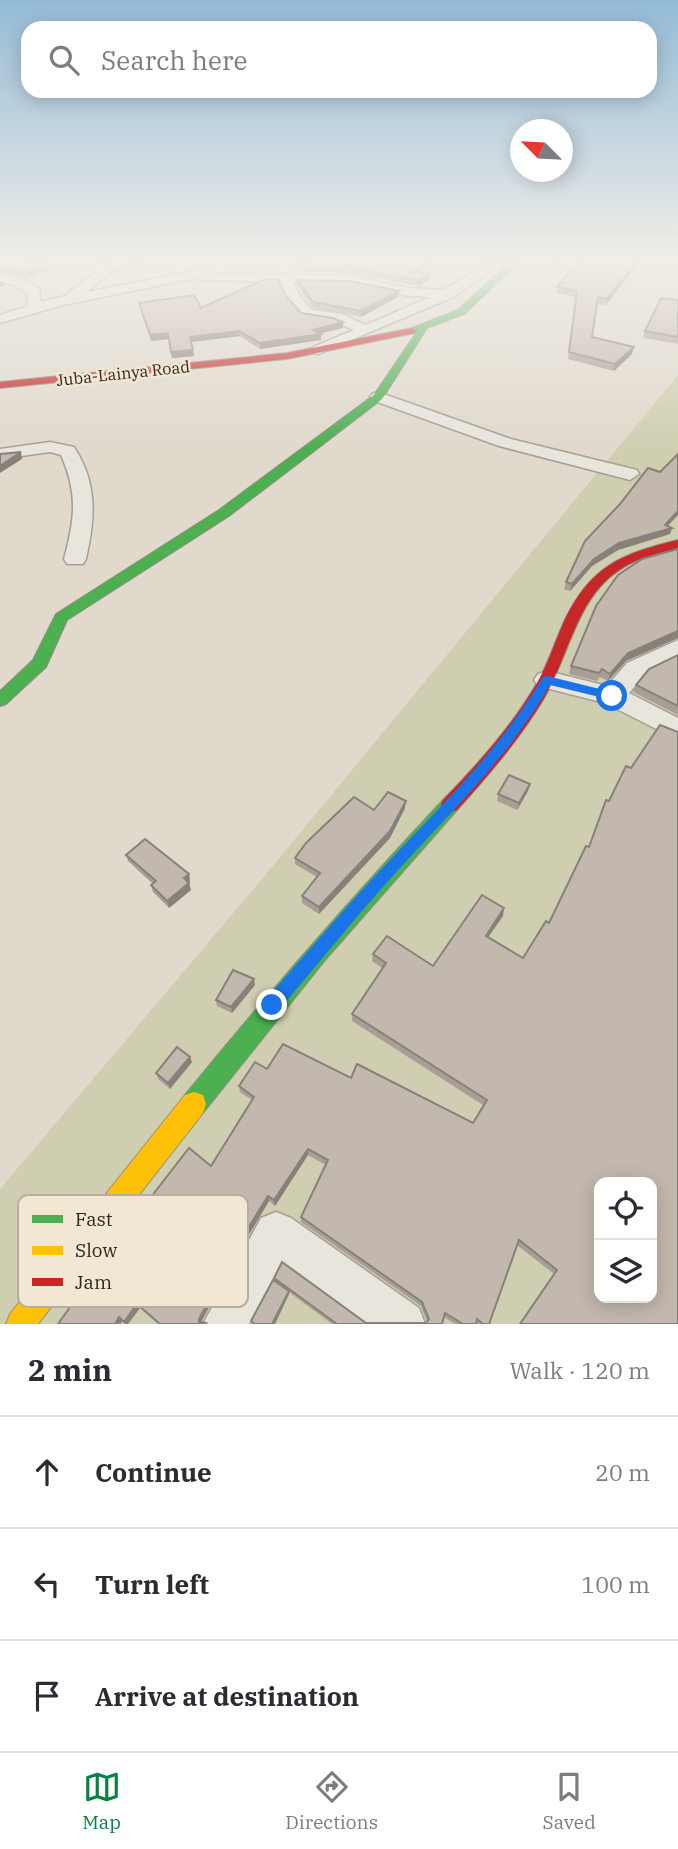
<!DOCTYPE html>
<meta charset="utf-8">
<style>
:root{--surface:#fff;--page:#f2f2f3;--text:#2b2b33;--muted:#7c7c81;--line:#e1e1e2;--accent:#0b8043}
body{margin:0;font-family:"IBM Plex Serif",serif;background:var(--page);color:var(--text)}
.controls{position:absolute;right:21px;bottom:21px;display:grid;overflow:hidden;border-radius:14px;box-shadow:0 4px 18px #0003}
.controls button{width:63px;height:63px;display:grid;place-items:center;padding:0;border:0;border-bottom:2px solid var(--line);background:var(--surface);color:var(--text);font:35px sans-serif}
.compass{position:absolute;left:510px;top:119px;width:63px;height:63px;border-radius:50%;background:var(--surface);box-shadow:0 4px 18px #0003;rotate:294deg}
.stop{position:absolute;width:21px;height:21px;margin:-16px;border:5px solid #1a73e8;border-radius:50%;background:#fff}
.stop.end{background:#1a73e8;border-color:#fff;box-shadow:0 2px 7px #0008}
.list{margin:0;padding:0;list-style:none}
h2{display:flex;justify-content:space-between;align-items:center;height:91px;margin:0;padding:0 28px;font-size:30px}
h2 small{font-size:23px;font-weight:400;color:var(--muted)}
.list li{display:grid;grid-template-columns:46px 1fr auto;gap:21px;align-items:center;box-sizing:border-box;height:112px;padding:0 28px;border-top:2px solid var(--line)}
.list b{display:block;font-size:26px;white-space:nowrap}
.list em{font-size:23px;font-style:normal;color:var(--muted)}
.icon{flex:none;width:38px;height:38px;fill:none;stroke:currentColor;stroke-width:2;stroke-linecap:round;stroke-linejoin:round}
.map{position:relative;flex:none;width:678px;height:1324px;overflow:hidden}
.search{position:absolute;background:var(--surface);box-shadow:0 4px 18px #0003;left:21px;right:21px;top:21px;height:77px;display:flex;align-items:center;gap:18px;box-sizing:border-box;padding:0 24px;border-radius:21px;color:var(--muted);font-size:26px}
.sheet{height:427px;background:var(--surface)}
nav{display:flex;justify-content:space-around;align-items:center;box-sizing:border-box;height:98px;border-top:2px solid var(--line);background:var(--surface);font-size:19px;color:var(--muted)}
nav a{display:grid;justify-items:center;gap:4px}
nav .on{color:var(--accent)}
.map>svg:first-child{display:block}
.green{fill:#cfceb0;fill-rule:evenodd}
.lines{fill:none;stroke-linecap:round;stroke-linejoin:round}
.street-casing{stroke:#a59f95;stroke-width:3}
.fast-casing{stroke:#958e85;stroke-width:2}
.slow-casing{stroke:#958e85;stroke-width:2}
.jam-casing{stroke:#958e85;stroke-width:2}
.street{fill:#e8e5dd;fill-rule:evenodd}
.fast{fill:#4caf50;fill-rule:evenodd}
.slow{fill:#ffc107;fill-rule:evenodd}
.jam{fill:#c62828;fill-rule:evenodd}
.wall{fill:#a89e95}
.shaded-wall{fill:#888179}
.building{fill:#c3b8ad;stroke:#888179;stroke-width:2;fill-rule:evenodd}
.route{fill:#1a73e8}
.labels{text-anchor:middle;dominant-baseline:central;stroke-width:5;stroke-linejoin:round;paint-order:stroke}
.far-street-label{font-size:16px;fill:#32281f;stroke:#f1e7d2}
.key{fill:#f1e7d2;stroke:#b8ae9c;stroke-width:2}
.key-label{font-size:19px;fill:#32281f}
</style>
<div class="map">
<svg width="678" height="1324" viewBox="0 0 678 1324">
<rect width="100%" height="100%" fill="#e0d9cc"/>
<!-- green -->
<path class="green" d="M678 375V1324H0V1189L262 879ZM599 1182H652V1298H599Z"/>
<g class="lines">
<!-- street casing -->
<g class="street-casing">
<g id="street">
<path d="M97 262H109L110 265 142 262 109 273 87 292 207 268 213 273 285 275 298 262H311L299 275 350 276 409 288 444 290 490 262H504L453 297 318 354 313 353 311 350 313 347 354 330 334 321 303 317 288 300 280 282 190 279 63 305 0 323V315L28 306 27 293 14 285 0 282V274L23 279 39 288 41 302 65 296 99 269ZM293 282 350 284 409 296 430 297 366 325 342 314 312 310 301 298Z"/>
<polygon points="378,392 511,439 637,470 639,474 630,480 499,446 372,400 370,397 372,394"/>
<path d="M50 442 74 447C98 483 95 519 86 559L83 564H67L64 559C75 518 78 494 61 455L50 452 0 459V449Z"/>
<polygon points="678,640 678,658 645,675 629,693 678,718 678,740 605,703 538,686 534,680 538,674 547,671 607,686 627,663"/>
<polygon points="276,1212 291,1218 419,1308 425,1324 366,1324 282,1263 249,1324 203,1324 261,1218"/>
</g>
</g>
<!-- fast casing -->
<g class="fast-casing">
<g id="fast">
<polygon points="510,262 519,262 464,314 427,328 382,399 229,516 67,620 46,667 6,704 0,706 0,691 33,660 56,614 219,510 374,395 416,333 409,333 409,329 458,310"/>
<path d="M450 798 457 800 459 805 457 810 326 959 203 1113 194 1116 185 1113 182 1104 185 1095C268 993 354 895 443 800Z"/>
</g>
</g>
<!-- slow casing -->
<g class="slow-casing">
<polygon id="slow" points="194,1092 203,1095 206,1104 203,1113 38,1324 6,1324 10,1314 185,1095"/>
</g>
<!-- jam casing -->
<g class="jam-casing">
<g id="jam">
<polygon points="412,328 417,331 415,333 287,359 0,388 0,382 287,353"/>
<path d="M678 540V548C657 554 636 558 618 571 576 599 568 659 543 700 519 740 488 776 457 810L450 812 443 810 441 805 443 800C478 764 512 726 537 683 548 664 554 644 563 624 589 567 620 554 678 540Z"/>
</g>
</g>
<!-- street -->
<use href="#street" class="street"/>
<!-- fast -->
<use href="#fast" class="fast"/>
<!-- slow -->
<use href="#slow" class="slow"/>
<!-- jam -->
<use href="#jam" class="jam"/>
</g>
<!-- wall -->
<g class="wall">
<polygon points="0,262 48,270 27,278 0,272"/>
<polygon points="308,262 419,272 430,275 429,280 418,286 351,273 305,272 305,267"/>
<polygon points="640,262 606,305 597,304 592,337 632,354 614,371 568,359 576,297 556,293 557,287 575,266 552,262"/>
<polygon points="297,280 399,291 398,297 361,317 313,308 297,285"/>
<polygon points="286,296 301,313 343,322 343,328 320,334 321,340 260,349 240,336 191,342 194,356 172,358 169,339 151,341 139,303 201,308"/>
<polygon points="678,300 678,344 643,338 645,331"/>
<polygon points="620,504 672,528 670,534 618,550 592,566 570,591 564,589 566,582"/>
<polygon points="678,549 678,638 626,661 608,681 600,677 597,681 569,674 571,666"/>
<polygon points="678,655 678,715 633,692 636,685"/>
<polygon points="528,791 517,810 497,801 498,794"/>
<polygon points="405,808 390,838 319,914 302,903 302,896 317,877 295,864 295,858 374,810"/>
<polygon points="126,855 189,874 190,881 188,882 191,890 169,908 153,892 151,885 153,884 128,861"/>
<polygon points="503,916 488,937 678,1322 554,1274 517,1245 489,1324 455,1324 444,1317 442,1324 332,1324 289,1292 289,1294 275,1324 252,1324 251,1321 275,1281 274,1278 366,1323 426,1323 427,1322 421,1306 301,1222 301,1217 326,1165 308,1155 275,1206 269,1201 223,1278 224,1280 201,1322 206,1323 206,1324 158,1324 140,1308 128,1324 125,1324 122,1321 105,1265 150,1206 148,1201 211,1166 252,1100 240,1092 239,1086 267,1069 351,1078 473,1123 483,1105 352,1021 352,1014 382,968 372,961 373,954 433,966"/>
<polygon points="255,985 232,1013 217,1006 216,1000"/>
<polygon points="192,1062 170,1089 158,1079 156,1073"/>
</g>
<!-- shaded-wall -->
<g class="shaded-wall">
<polygon points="427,262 433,262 413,276 414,271"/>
<polygon points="637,262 640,262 606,305 607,299"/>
<polygon points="47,265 48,270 27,278 25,273"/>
<polygon points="430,275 429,280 418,286 418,281"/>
<polygon points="3,281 5,286 0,287 0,282"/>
<polygon points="399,291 398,297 361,317 361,311"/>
<polygon points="343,322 343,328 313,335 313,330"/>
<polygon points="239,331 240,336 191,342 190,337"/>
<polygon points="168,333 169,339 151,341 150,335"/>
<polygon points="321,334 321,340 260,349 260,343"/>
<polygon points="634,347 632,354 614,371 615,364"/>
<polygon points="193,350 194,356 172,358 171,352"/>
<polygon points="21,452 22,459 0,473 0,466"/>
<polygon points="678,511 678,515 664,530 672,528 670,534 618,550 592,566 570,591 572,584 594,559 619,543 665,525"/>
<polygon points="678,631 678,638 626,661 608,681 610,674 628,653"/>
<polygon points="530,784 528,791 517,810 519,803"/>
<polygon points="406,801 405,808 390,838 319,914 319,907"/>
<polygon points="189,874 190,881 185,885 184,878"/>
<polygon points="189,883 191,890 169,908 167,901"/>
<polygon points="504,908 503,916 484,943 486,936"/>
<polygon points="254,979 255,985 232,1013 231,1007"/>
<polygon points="190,1057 192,1062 170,1089 168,1083"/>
<polygon points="308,1149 308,1155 275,1206 274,1200"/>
<polygon points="268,1196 269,1201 223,1278 224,1280 200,1324 199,1319 220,1274"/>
<polygon points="289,1291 289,1294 275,1324 272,1324"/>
<polygon points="137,1304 140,1308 128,1324 125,1324 124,1322"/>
<polygon points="119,1317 122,1321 121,1324 115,1324"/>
</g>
<!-- building -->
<g class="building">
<polygon points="0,262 25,262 47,265 25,273 0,268"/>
<polygon points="308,262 427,262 414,271 430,275 418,281 351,268 305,267"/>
<polygon points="578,262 637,262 607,299 598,297 592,337 634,347 615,364 569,352 577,291 557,287"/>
<polygon points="265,279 278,279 286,296 301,313 333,318 343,322 313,330 321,334 260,343 239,331 190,337 193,350 171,352 168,333 150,335 139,303 194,295 201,308"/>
<polygon points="297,280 350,281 399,291 361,311 313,302"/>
<polygon points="661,298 678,300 678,337 645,331"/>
<polygon points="21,452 0,466 0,454"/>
<polygon points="678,454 678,511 665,525 672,528 619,543 594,559 572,584 566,582 585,541 620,504 648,468 660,472"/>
<polygon points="678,549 678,631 628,653 610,674 602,669 599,673 571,666 596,606 618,575 642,559"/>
<polygon points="678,655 678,706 636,685 649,669"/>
<path d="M660 725 678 732V1322L677 1324H520L557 1270 519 1240 489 1324H483L477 1319 476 1324H463L445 1313 442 1324H337L274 1278 282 1262 366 1323H426L429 1319 422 1302 301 1217 328 1160 308 1149 274 1200 268 1196 220 1274 222 1276 199 1319V1322L206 1323 205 1324H160L137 1304 124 1322 119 1317 115 1324H58L102 1262 105 1265 152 1204 148 1201 189 1148 211 1166 254 1097 239 1086 255 1062 267 1069 283 1044 351 1078 357 1064 473 1123 487 1100 352 1014 386 963 373 954 387 936 433 966 482 895 504 908 486 936 523 958 546 921 549 923 586 846 589 847 606 800 609 801 626 766 631 768ZM599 1182H652V1298H599Z"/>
<polygon points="509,775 530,784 519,803 498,794"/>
<polygon points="388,792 406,801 390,831 319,907 302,896 320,873 295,858 306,843 354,797 374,810"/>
<polygon points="145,839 189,874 184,878 189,883 167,901 151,885 156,881 126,855"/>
<polygon points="233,970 254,979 231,1007 216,1000"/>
<polygon points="177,1047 190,1057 168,1083 156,1073"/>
<polygon points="273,1280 289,1291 272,1324 255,1324 251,1321"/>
</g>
<!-- sky -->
<linearGradient id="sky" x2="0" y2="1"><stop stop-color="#94bbd6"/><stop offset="0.58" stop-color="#f1eee8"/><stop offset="1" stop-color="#f1eee8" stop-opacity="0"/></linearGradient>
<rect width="678" height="448" fill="url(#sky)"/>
<!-- route -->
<path class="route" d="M547 676 612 692 618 696 612 700 550 685C510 755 453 810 399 869 357 915 318 964 278 1011L272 1013 266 1011 264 1005 266 999C307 953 347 905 390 860 445 802 502 746 543 677Z"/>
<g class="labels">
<!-- far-street labels -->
<g class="far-street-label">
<text transform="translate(123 373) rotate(-6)">Juba-Lainya Road</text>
</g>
</g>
<!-- legend -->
<rect x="18" y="1195" width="230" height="112" rx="10" class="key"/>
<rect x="32" y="1215" width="31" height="8" fill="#4caf50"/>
<rect x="32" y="1246" width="31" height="9" fill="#ffc107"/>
<rect x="32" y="1278" width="31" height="8" fill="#c62828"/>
<g class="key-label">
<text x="75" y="1226">Fast</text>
<text x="75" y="1257">Slow</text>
<text x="75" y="1289">Jam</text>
</g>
</svg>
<div class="controls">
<button><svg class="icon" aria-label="locate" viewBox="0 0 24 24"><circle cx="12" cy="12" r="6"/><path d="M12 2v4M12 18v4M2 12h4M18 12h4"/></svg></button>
<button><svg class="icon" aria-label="layers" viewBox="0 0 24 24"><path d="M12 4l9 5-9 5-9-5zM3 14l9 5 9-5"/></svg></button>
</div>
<svg class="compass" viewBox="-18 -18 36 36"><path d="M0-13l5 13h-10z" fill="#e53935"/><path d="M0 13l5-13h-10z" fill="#7c7c81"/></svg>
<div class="stop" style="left:612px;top:696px"></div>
<div class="stop end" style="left:272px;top:1005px"></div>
<div class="search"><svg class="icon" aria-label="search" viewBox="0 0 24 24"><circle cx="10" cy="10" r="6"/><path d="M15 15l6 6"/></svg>Search here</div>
</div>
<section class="sheet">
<h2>2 min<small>Walk · 120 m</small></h2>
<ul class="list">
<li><svg class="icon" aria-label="ahead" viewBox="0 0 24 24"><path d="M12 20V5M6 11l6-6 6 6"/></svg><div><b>Continue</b></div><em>20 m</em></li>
<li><svg class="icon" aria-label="left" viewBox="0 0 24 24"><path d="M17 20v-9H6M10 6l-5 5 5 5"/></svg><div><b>Turn left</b></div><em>100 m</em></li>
<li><svg class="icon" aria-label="arrive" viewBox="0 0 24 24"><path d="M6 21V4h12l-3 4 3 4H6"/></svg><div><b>Arrive at destination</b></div></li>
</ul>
</section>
<nav>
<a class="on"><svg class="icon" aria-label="map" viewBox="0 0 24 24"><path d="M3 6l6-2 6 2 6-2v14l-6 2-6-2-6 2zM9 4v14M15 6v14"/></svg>Map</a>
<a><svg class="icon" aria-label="directions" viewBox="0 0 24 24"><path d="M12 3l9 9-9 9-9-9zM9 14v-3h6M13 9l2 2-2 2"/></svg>Directions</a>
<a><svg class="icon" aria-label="saved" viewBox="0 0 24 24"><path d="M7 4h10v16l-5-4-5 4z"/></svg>Saved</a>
</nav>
